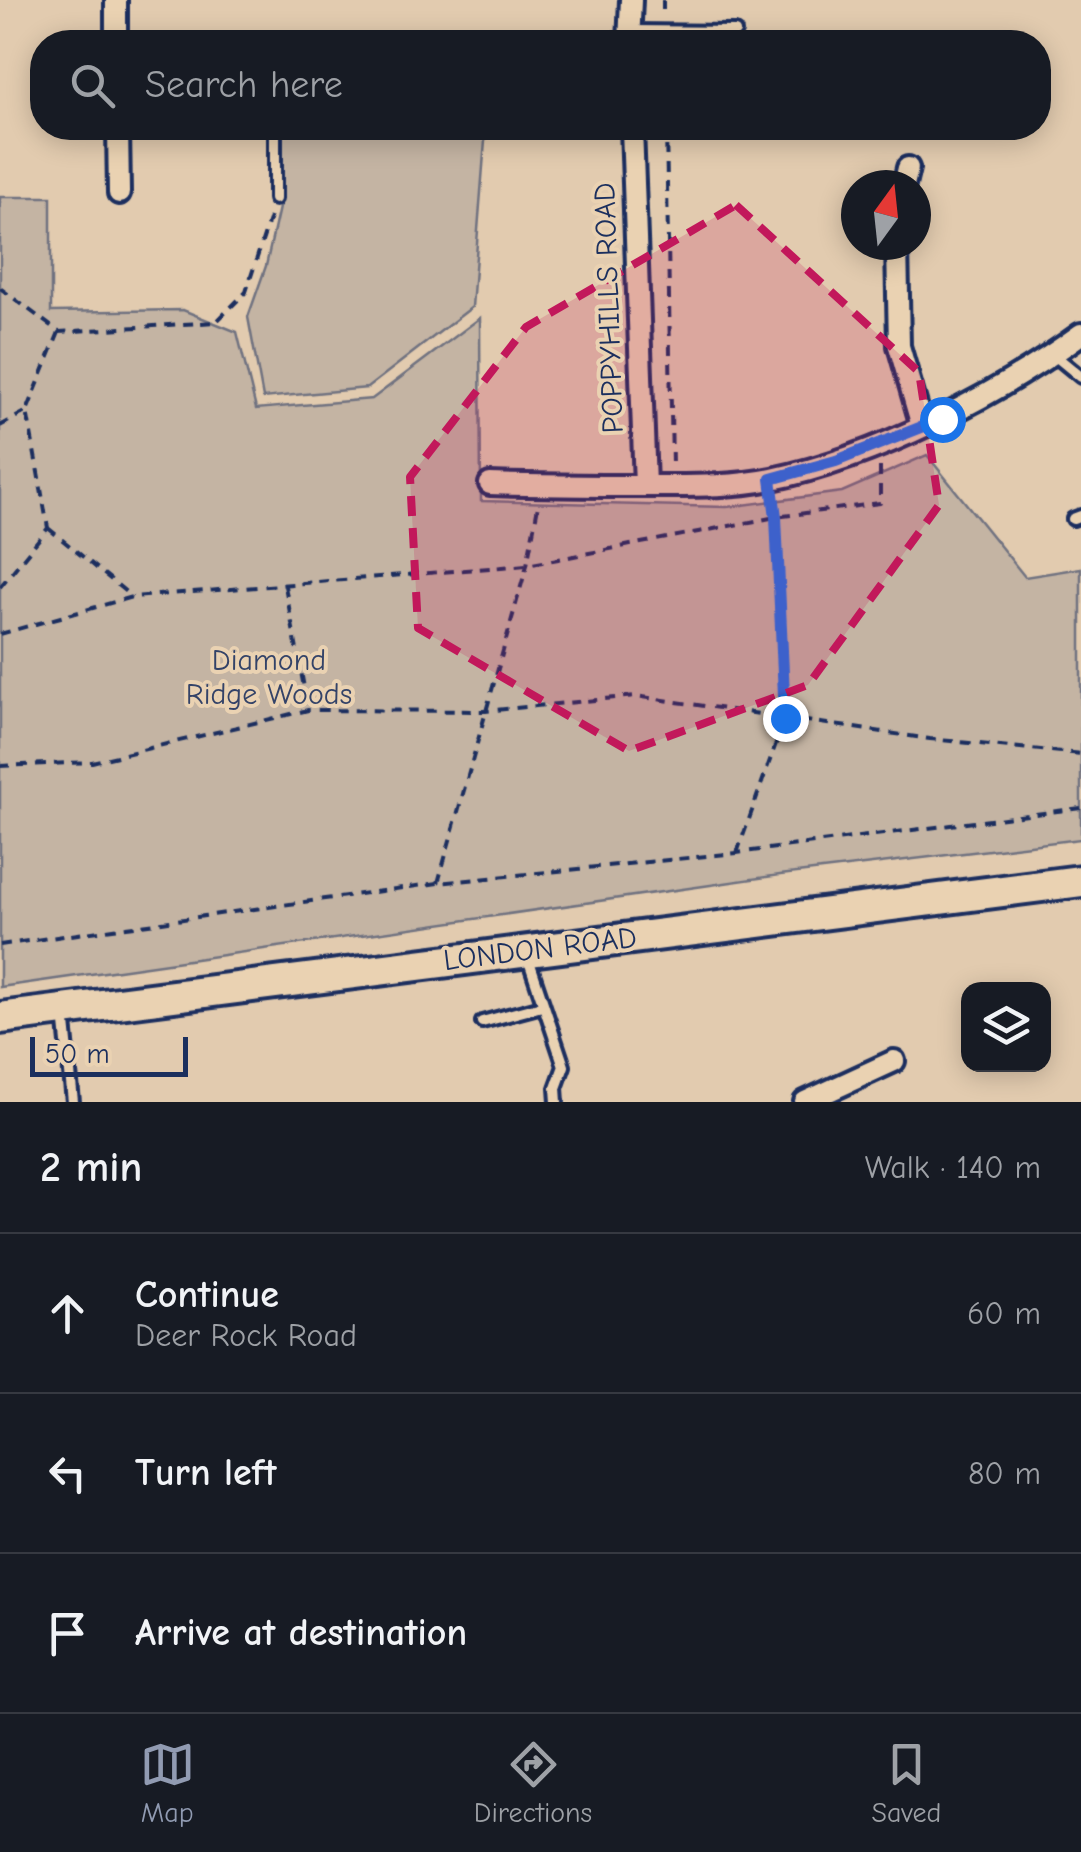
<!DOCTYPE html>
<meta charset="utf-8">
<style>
:root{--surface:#171b24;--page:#20242c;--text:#f1f3f6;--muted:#9ea1a6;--line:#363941;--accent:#919bb2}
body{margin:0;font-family:"Comic Neue",sans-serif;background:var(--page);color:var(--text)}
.controls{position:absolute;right:30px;bottom:30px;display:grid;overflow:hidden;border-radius:20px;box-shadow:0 5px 25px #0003}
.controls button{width:90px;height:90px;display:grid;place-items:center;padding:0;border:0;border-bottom:2px solid var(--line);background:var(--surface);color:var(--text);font:50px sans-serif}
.compass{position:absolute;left:841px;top:170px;width:90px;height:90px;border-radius:50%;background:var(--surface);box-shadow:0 5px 25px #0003;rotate:15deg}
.scale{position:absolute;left:30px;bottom:25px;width:158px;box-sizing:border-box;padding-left:10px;border:5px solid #1b2f5e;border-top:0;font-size:28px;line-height:35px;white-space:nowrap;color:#1b2f5e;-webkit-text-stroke:8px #ead2b2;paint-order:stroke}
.stop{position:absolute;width:30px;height:30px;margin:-22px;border:8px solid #1a73e8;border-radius:50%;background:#fff}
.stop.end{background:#1a73e8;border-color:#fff;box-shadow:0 2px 10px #0008}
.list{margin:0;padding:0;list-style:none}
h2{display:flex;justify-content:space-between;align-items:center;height:130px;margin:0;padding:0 40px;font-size:42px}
h2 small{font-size:32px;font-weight:400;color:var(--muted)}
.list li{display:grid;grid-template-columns:65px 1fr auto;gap:30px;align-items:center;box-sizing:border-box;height:160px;padding:0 40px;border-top:2px solid var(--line)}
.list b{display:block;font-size:38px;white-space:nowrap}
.list p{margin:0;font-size:32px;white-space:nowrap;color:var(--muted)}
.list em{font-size:32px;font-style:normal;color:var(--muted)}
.icon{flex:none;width:55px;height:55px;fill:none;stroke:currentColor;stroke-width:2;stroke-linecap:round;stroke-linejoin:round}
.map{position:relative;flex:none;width:1081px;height:1102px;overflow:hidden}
.search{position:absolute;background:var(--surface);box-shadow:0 5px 25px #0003;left:30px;right:30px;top:30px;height:110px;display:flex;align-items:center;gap:25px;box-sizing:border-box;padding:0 35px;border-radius:40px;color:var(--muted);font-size:38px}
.sheet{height:610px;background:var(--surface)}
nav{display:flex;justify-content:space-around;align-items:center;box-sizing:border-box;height:140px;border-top:2px solid var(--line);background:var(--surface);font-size:28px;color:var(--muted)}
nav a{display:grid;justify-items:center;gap:5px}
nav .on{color:var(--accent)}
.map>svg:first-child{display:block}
.green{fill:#c4b4a3;stroke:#707280;stroke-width:2.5}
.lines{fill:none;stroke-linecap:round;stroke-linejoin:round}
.lane-casing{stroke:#1b2f5e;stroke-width:18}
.street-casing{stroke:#1b2f5e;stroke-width:28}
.primary-casing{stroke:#1b2f5e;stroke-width:38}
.path{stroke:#1b2f5e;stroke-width:4;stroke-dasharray:10 8;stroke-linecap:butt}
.lane{stroke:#ead2b2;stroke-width:10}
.street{stroke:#ead2b2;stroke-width:20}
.primary{stroke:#ead2b2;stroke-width:30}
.route{stroke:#1a73e8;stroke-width:12}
.marked{fill:#c2185b;fill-opacity:0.2;stroke:#c2185b;stroke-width:8;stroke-dasharray:20 12;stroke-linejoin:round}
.labels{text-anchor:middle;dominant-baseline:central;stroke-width:8;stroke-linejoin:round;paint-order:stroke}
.street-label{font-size:30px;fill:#1b2f5e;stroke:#ead2b2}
.park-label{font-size:30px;fill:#344368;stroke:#ead2b2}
</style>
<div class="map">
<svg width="1081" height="1102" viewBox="0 0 1081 1102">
<rect width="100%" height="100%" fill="#e2cbaf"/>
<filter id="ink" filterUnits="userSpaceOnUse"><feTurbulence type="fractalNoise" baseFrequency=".01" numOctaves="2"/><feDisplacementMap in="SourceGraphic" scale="20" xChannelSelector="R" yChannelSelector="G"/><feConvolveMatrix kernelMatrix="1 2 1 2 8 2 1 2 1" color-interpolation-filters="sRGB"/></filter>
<g filter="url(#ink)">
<!-- green -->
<g class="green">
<polygon points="282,128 486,128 472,307 367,388 263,398 248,317 266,266 282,194"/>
<polygon points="0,197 51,197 51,312 183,310 237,332 256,409 372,399 480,318 481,501 727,507 842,492 927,455 1025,577 1081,568 1081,839 780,875 0,987"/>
</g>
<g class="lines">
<!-- lane casing -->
<g class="lane-casing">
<g id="lane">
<polyline points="630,31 735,32"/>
<polyline points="540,42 629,39"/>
<polyline points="275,128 275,199"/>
<polyline points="1053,354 1081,377"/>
<polyline points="1073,519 1081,516"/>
<polyline points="527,955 564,1066 556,1088 557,1102"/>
<polyline points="64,1013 73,1102"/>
<polyline points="482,1022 542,1006"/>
</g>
</g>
<!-- street casing -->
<g class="street-casing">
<g id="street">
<polyline points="116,0 116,42"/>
<polyline points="629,42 631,0"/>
<polyline points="118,128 119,193"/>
<polyline points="632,128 645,486"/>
<polyline points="904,185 908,168"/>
<polyline points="897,245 899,346 922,426"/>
<path d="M490 484C543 486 597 486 650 486 690 486 732 487 772 479 875 458 996 396 1081 334"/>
<polyline points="805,1102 894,1061"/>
</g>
</g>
<!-- primary casing -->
<g class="primary-casing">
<polyline id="primary" points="0,1018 1081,881"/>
</g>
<!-- path -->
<g class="path">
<polyline points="663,0 663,18"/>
<polyline points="666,128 672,466"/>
<polyline points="0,288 59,332 216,322 246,292 271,214"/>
<polyline points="0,426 27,411"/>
<polyline points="48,528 132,597"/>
<polyline points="285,586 308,709"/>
<polyline points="0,587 48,528 27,411 59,332"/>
<polyline points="0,634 132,597 527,565 776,517 880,503 880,465"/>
<polyline points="0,766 92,762 308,710 486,711 636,696 930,739 1081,754"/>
<polyline points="737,853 785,718 774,501"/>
<polyline points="438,883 527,565 538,506"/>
<polyline points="0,945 438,883 737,853 1081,808"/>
</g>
<!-- lane -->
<use href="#lane" class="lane"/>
<!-- street -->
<use href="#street" class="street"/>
<!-- primary -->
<use href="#primary" class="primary"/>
</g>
</g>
<g class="lines" filter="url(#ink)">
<!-- route -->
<polyline class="route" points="785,718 776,517 771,479 836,461 942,419"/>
</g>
<!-- marked area -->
<path class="marked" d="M736 205 919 372 939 505 808 685 629 751 418 628 410 477 526 327Z"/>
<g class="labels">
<!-- street labels -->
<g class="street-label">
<text transform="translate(609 308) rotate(-92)">POPPYHILLS ROAD</text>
<text transform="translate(540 949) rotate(-7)">LONDON ROAD</text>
</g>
<!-- park labels -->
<g class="park-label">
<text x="269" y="660">Diamond<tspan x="269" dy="34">Ridge Woods</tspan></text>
</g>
</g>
</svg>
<div class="controls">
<button><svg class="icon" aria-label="layers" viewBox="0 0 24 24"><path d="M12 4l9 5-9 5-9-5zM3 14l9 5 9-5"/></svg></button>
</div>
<svg class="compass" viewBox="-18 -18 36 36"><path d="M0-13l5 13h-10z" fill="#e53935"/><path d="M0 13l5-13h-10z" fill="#9ea1a6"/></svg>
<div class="scale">50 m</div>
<div class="stop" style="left:942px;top:419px"></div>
<div class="stop end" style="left:785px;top:718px"></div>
<div class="search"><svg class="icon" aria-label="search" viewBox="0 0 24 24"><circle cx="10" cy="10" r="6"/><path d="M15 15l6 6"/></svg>Search here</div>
</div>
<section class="sheet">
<h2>2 min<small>Walk · 140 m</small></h2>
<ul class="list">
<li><svg class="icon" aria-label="ahead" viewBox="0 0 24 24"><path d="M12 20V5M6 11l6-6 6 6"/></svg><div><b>Continue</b><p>Deer Rock Road</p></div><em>60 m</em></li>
<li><svg class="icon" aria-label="left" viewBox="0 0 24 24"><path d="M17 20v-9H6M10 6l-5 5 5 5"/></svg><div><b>Turn left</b></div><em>80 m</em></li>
<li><svg class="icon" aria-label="arrive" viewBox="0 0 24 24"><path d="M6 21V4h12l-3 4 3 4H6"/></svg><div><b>Arrive at destination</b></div></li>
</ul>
</section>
<nav>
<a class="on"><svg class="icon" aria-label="map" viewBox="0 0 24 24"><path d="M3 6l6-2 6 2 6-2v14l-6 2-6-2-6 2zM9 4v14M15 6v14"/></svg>Map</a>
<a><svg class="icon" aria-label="directions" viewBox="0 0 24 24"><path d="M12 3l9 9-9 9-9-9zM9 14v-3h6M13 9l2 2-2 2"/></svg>Directions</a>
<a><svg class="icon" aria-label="saved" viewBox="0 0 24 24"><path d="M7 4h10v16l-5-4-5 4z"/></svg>Saved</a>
</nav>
